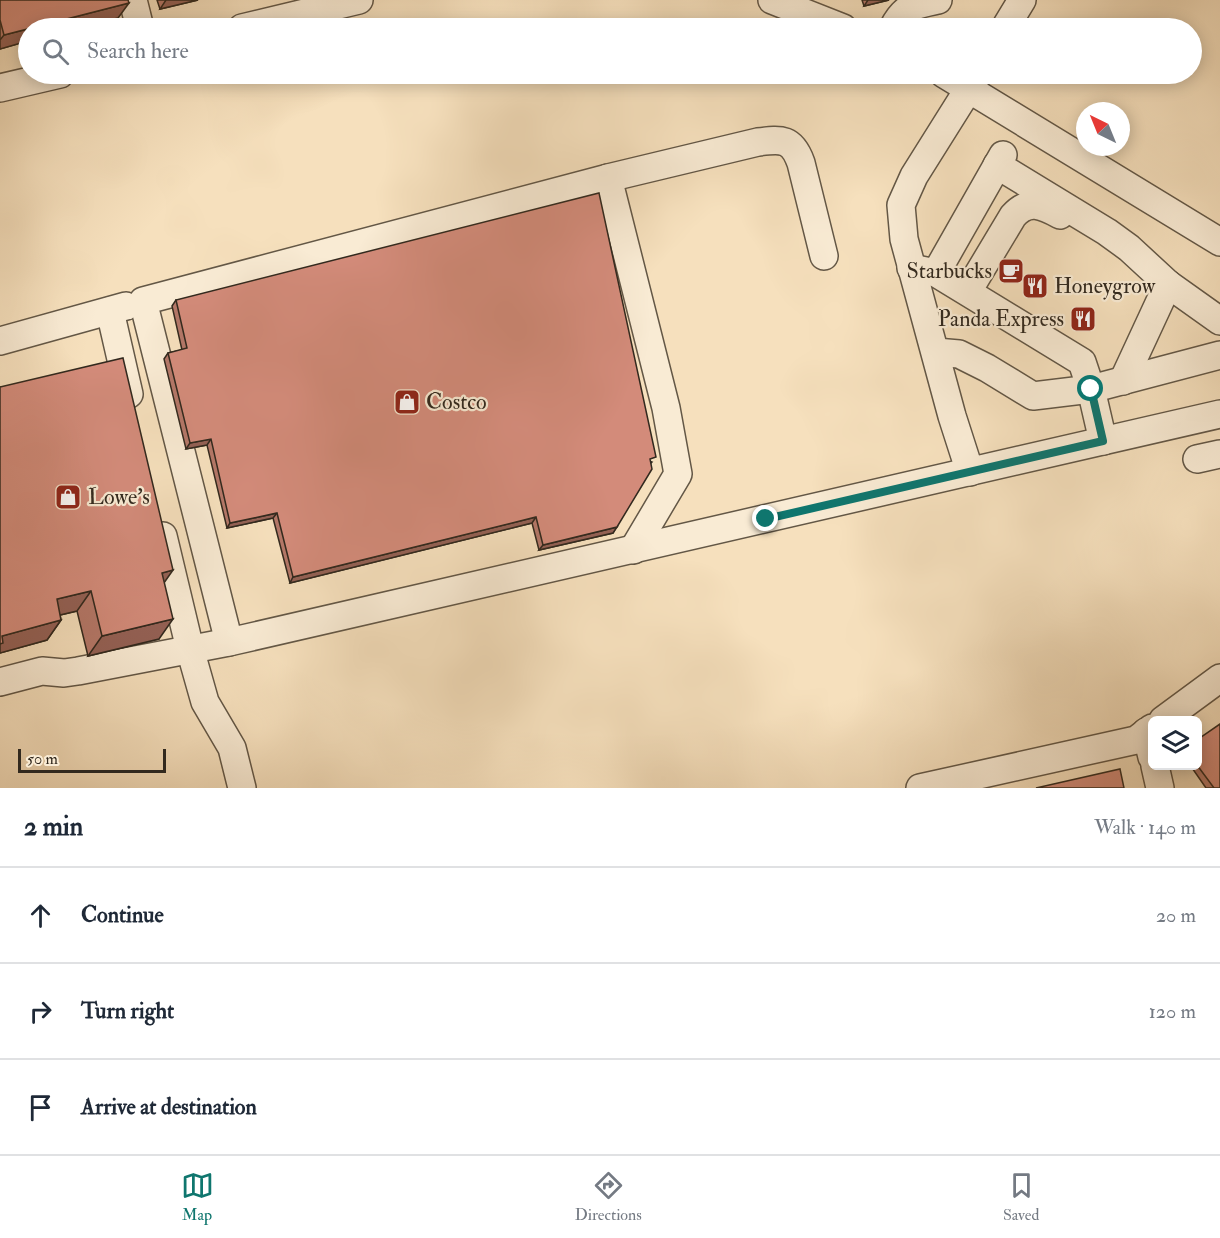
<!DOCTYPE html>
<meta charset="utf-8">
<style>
:root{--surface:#fff;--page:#f2f2f3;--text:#1f2937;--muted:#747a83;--line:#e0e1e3;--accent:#0f766e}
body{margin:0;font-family:"IM FELL Double Pica",serif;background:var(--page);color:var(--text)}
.controls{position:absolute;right:18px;bottom:18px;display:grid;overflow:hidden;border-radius:9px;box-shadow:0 3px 15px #0003}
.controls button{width:54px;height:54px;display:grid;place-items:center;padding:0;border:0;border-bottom:2px solid var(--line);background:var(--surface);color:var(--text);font:30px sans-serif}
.compass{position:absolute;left:1076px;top:102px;width:54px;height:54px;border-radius:50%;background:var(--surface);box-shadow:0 3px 15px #0003;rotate:317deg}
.scale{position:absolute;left:18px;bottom:15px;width:148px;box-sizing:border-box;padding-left:6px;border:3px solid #32291e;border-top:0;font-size:16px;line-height:21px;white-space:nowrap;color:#32291e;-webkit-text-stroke:4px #f9ebd4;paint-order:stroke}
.stop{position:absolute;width:18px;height:18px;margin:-14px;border:4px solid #0f766e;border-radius:50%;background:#fff}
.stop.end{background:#0f766e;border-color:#fff;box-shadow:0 2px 6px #0008}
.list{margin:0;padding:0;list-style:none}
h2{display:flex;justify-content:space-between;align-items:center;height:78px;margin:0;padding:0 24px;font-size:26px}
h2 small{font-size:20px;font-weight:400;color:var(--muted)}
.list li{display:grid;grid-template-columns:39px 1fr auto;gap:18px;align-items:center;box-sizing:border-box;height:96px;padding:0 24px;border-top:2px solid var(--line)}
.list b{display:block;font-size:22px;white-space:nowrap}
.list em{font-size:20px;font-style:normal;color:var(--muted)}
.icon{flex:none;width:33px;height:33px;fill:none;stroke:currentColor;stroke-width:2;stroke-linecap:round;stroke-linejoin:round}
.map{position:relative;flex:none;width:1220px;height:788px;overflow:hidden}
.search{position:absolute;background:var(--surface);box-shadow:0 3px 15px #0003;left:18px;right:18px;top:18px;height:66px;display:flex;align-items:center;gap:15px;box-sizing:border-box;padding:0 21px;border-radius:33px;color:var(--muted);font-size:22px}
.sheet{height:366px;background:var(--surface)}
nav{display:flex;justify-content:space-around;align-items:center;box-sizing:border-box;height:84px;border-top:2px solid var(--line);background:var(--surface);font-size:16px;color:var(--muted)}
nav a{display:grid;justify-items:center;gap:3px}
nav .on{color:var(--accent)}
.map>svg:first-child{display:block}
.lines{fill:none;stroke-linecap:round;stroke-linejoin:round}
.minor-casing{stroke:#635746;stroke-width:30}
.minor{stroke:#f9ebd4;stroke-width:27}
.wall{fill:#b57869;stroke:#32291e;stroke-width:1.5}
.shaded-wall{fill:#946155;stroke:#32291e;stroke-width:1.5}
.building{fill:#d38b7a;stroke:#32291e;stroke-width:1.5}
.route{stroke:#0f766e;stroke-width:8}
.labels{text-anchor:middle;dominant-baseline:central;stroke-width:4.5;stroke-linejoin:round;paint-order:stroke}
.poi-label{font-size:22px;fill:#32291e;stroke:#f9ebd4;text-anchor:start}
</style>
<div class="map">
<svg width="1220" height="788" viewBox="0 0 1220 788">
<rect width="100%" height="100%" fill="#f6e0bd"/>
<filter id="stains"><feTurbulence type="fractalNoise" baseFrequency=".00333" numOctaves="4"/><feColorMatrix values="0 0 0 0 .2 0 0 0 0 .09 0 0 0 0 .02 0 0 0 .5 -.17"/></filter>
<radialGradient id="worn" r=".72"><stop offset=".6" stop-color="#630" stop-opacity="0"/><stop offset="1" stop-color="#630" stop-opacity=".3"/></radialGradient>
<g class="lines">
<!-- minor casing -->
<g class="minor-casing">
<g id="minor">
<polyline points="133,0 140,28"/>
<polyline points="772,0 843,28"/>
<polyline points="242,28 359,0"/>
<path d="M893 28C904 6 914 5 938 0"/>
<polyline points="1005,28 1022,0"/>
<polyline points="944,74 1220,242"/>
<polyline points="0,88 60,74"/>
<polyline points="997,165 1107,232 1129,248 1168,284"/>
<path d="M608 178 758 142C782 139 792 138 801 163L824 256"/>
<polyline points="911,268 936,273 1082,362 1091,389 1103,441"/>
<polyline points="936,273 1003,155"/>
<path d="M968 291 1013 216C1028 199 1042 205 1060 215"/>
<polyline points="110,311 129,394"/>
<polyline points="0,341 126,306"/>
<polyline points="936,352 959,354 987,368 1033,396 1091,389 1220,355"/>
<polyline points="1123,381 1168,284 1220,321"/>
<polyline points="1197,459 1220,454"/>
<polyline points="970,472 952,416 904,239 901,205 914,176 978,74"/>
<polyline points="163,536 190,649 205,702 232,748 242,788"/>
<polyline points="229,642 143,301 608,178 666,408 678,474 633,550"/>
<polyline points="0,682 42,671 64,673 78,671 229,642 1220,414"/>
<polyline points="1163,720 1220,678"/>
<polyline points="1146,732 1152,757"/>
<polyline points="1155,766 1160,788"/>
<polyline points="920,788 1136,740 1152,728"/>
</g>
</g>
<!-- minor -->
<use href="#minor" class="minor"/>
</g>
<!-- wall -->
<g class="wall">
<polygon points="0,0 118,18 78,28 28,28 28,41 0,49"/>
<polygon points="157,0 198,0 160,9"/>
<polygon points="862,0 889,0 864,6"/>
<polygon points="176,300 652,462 651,463 613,533 539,550 532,523 290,583 273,518 227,528 207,445 186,449 164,359 168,353 182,350 172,306"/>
<polygon points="0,387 164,583 159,639 88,656 77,611 60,615 61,620 47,640 0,653"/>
<polygon points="1190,765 1197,765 1220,788 1206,788"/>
</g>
<!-- shaded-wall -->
<g class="shaded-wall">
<polygon points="166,0 198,0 160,9"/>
<polygon points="868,0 889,0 864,6"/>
<polygon points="129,3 118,18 78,28 28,28 28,41 0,49 0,40 4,35"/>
<polygon points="211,439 207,445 186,449 190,443"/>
<polygon points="277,513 273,518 227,528 230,523"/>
<polygon points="536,517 532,523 290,583 293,577"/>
<polygon points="617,527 613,533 539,550 543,545"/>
<polygon points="173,570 159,590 162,573"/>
<polygon points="91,591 77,611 43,619 57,599"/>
<polygon points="173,619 159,639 88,656 102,636"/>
<polygon points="61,620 47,640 0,653 0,639 2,636"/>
</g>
<!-- building -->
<g class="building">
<polygon points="0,0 128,0 129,3 4,35 0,20"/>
<polygon points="599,193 656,457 650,459 652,469 617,527 543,545 536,517 293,577 277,513 230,523 211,439 190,443 168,353 187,348 176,300"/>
<polygon points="123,358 173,570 162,573 173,619 102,636 91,591 57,599 61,620 2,636 3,643 0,644 0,387"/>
<polygon points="1220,724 1220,788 1214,788 1197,765 1197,740"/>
<polygon points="1120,769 1124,788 1036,788"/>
</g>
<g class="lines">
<!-- route -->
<polyline class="route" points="766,519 1103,441 1091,389"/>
</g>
<!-- icons -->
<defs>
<g id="cafe-square" transform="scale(1.35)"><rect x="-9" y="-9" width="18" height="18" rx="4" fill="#8f2418" stroke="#f9ebd4"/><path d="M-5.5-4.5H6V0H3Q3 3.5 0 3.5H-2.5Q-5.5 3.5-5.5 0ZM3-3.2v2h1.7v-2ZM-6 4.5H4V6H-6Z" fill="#fff"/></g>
<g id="restaurant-square" transform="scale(1.35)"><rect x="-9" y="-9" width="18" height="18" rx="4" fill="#8f2418" stroke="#f9ebd4"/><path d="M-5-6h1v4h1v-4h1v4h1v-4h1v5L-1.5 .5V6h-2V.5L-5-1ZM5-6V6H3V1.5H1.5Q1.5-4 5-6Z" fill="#fff"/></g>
<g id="shop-square" transform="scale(1.35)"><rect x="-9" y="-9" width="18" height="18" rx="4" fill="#8f2418" stroke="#f9ebd4"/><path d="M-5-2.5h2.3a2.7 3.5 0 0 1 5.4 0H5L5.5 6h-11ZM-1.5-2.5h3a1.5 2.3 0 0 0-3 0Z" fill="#fff"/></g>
</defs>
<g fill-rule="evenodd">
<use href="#cafe-square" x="1011" y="271"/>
<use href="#restaurant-square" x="1035" y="286"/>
<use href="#restaurant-square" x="1083" y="319"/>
<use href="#shop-square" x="407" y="402"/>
<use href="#shop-square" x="68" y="497"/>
</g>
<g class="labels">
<!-- poi labels -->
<g class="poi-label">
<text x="992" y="271" text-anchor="end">Starbucks</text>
<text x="1054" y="286">Honeygrow</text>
<text x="1064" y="319" text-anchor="end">Panda Express</text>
<text x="426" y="402">Costco</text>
<text x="88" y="497">Lowe's</text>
</g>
</g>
<rect width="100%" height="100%" filter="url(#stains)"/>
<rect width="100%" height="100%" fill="url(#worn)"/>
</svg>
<div class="controls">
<button><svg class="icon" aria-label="layers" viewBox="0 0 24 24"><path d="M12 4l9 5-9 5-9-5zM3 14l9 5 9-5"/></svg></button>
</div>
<svg class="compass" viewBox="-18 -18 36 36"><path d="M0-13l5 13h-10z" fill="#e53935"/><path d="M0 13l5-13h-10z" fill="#747a83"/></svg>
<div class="scale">50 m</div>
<div class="stop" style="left:1091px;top:389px"></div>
<div class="stop end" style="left:766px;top:519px"></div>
<div class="search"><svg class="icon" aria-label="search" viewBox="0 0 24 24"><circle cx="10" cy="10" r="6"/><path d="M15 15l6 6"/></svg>Search here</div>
</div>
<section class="sheet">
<h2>2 min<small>Walk · 140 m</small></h2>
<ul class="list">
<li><svg class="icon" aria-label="ahead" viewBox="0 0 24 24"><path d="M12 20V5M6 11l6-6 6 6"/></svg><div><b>Continue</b></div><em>20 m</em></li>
<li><svg class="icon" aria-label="right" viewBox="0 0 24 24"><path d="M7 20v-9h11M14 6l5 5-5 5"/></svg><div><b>Turn right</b></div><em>120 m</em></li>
<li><svg class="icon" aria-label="arrive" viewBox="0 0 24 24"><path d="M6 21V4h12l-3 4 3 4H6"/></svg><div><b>Arrive at destination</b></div></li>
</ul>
</section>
<nav>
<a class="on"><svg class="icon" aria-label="map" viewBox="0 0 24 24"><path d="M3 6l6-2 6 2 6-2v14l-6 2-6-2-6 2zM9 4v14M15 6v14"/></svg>Map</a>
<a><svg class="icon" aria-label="directions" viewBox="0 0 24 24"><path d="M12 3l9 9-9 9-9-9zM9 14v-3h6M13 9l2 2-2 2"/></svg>Directions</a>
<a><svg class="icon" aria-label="saved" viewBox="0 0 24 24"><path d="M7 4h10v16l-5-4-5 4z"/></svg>Saved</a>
</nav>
